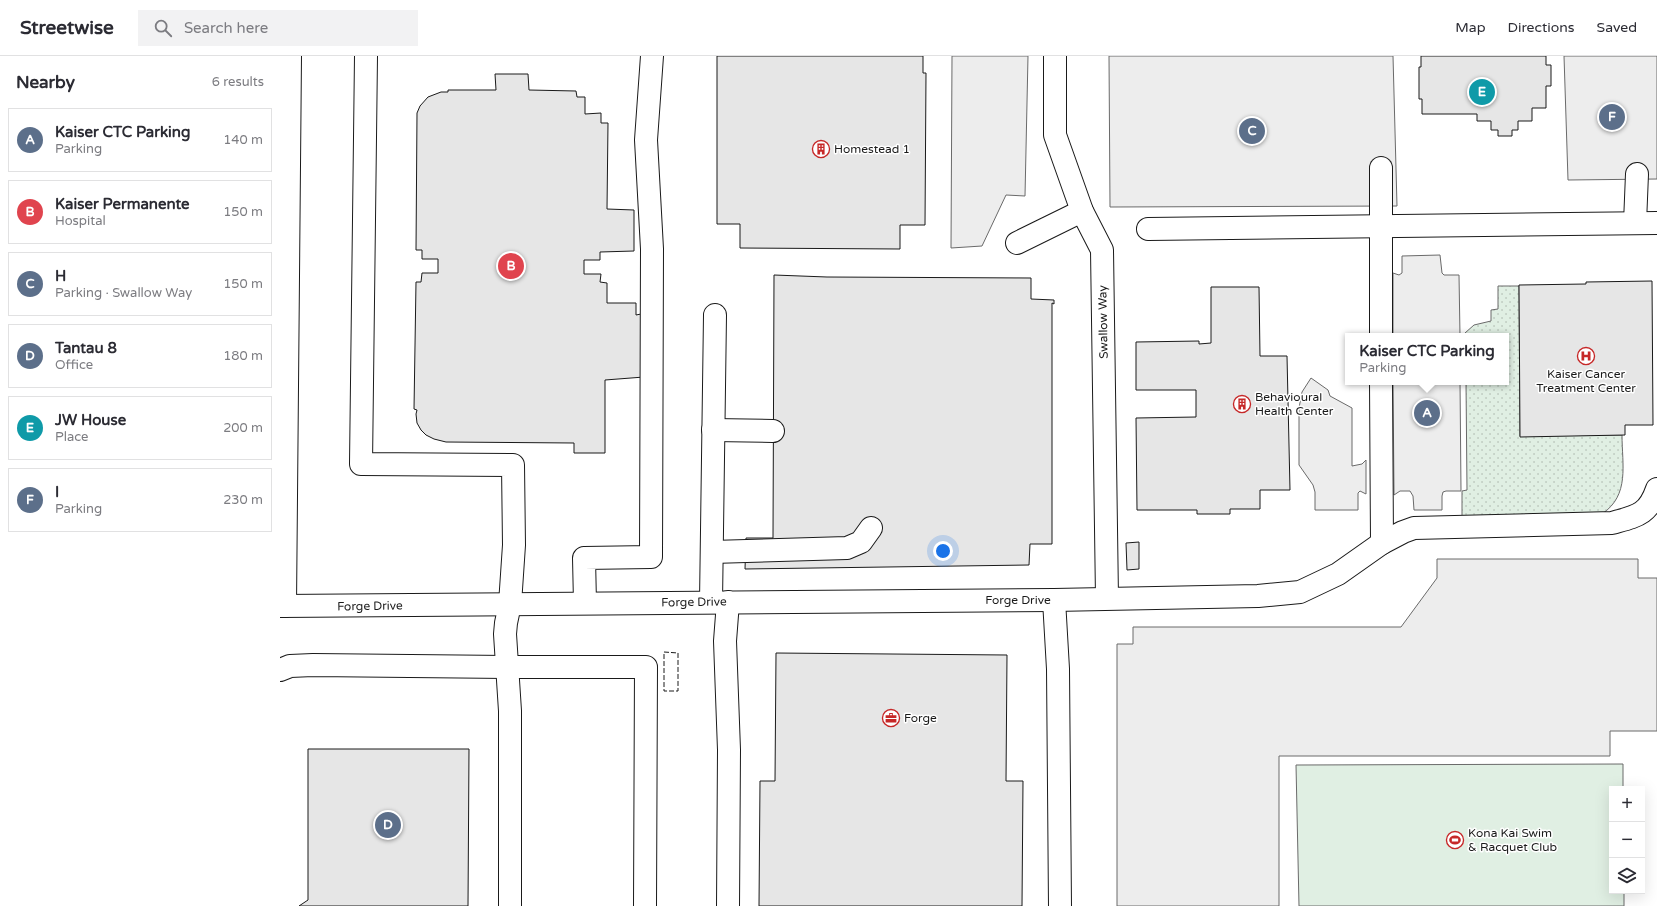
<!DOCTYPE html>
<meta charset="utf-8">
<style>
:root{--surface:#fff;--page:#f2f2f3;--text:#2b2b33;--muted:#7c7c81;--line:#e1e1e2;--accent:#c62828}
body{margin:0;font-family:"Varela Round",sans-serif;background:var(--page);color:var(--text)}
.controls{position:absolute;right:12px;bottom:12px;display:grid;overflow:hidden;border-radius:0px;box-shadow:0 4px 16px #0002}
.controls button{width:36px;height:36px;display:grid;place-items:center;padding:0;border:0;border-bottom:1px solid var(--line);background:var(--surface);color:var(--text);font:20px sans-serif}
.you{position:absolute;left:663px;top:495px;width:14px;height:14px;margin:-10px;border:3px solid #fff;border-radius:50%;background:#1a73e8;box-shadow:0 0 0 6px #1a73e833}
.badge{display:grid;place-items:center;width:26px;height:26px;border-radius:50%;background:var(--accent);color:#fff;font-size:13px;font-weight:700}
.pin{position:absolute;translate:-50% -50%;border:2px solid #fff;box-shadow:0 1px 4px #0006}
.popup{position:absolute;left:1065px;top:277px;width:164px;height:52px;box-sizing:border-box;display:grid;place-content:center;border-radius:0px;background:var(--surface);filter:drop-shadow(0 1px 3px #0005);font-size:13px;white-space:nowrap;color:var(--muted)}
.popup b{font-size:15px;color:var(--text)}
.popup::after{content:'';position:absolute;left:50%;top:100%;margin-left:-8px;border:8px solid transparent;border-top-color:var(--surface)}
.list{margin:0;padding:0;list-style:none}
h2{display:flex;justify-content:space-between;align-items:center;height:52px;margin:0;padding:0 16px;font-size:17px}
h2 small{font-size:13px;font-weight:400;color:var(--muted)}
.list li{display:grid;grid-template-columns:26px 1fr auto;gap:12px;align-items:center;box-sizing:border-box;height:64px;margin:0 8px 8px;padding:0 8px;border:1px solid var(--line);border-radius:0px}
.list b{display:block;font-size:15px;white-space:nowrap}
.list p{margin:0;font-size:13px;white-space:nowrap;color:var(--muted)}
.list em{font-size:13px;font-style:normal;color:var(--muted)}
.icon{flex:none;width:22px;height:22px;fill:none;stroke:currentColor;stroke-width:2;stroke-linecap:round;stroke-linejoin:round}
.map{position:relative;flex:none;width:1377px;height:850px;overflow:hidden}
header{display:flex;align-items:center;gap:24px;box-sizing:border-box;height:56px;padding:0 20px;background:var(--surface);border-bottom:1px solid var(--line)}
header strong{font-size:19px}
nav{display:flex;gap:22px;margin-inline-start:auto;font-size:14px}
.search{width:280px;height:36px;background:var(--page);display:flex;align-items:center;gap:10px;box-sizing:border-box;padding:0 14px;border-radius:0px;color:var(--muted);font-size:15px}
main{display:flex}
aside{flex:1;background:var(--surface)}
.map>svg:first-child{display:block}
.grass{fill:url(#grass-dots);stroke:#6a6a6a}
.pitch{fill:#e0efe3;stroke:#6a6a6a}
.parking{fill:#ededed;stroke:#6a6a6a}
.building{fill:#e6e6e6;stroke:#1a1a1a}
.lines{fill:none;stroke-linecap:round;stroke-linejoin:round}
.minor-casing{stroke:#1a1a1a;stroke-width:24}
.minor{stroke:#fff;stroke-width:22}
.fence{stroke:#1a1a1a;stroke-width:1;stroke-dasharray:5 2;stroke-linecap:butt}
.labels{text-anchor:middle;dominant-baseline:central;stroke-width:3;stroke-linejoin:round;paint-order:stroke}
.poi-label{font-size:12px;fill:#1a1a1a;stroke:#fff;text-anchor:start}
.street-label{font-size:12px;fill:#1a1a1a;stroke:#fff}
</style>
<header>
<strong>Streetwise</strong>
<div class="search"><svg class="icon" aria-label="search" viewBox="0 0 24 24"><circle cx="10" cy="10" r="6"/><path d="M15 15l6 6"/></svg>Search here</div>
<nav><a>Map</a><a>Directions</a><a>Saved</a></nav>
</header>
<main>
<aside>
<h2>Nearby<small>6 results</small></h2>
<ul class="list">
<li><span class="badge" style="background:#5c6f8a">A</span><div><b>Kaiser CTC Parking</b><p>Parking</p></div><em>140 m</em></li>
<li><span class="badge" style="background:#e0444e">B</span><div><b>Kaiser Permanente</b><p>Hospital</p></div><em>150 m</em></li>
<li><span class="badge" style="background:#5c6f8a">C</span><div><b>H</b><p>Parking · Swallow Way</p></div><em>150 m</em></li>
<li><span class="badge" style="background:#5c6f8a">D</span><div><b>Tantau 8</b><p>Office</p></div><em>180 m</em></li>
<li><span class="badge" style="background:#0f9aa8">E</span><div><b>JW House</b><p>Place</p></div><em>200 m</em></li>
<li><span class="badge" style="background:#5c6f8a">F</span><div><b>I</b><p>Parking</p></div><em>230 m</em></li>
</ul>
</aside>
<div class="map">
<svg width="1377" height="850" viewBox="0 0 1377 850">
<defs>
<pattern id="grass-dots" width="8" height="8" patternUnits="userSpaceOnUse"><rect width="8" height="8" fill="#e0efe3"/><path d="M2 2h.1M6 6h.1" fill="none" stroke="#c0ccc2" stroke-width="1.8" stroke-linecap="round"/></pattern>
</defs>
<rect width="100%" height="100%" fill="#fff"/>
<!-- grass -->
<path class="grass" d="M1218 230H1239L1240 380 1342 379C1342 409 1350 439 1322 458L1182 462V435L1187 434 1186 326H1226V280H1185V277L1194 269 1211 265V254L1218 253Z"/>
<!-- pitch -->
<polygon class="pitch" points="1343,708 1343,733 1332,733 1332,835 1344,835 1344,850 1019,850 1016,709"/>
<!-- parking -->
<g class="parking">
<polygon points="672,0 748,0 745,140 726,139 702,190 671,192"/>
<polygon points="829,0 1113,0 1117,150 830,151"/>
<polygon points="1284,0 1377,0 1377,123 1288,124"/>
<polygon points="1160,199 1162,217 1164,219 1179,219 1180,280 1113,280 1113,217 1119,219 1122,217 1122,200"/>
<polygon points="1031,322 1048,334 1050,340 1072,352 1072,410 1082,408 1086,404 1086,438 1080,435 1078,437 1078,454 1035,454 1035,436 1033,429 1019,409 1019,352 1022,336"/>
<polygon points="1113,326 1180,326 1181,435 1166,435 1163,436 1162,440 1162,454 1134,454 1133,440 1130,435 1120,435 1114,439"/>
<polygon points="1157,503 1358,503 1358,522 1377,522 1377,675 1330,675 1330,700 999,700 999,850 837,850 837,588 853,588 853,571 1121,571 1157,522"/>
</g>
<!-- building -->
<g class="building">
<polygon points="437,0 643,0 643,17 646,17 645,169 620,169 620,193 460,192 460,168 437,168"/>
<polygon points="1141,0 1266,0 1266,9 1271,9 1271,30 1266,30 1266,52 1252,52 1252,65 1238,65 1238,74 1232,74 1232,80 1218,80 1218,74 1211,74 1211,65 1197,65 1197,58 1142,58 1142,43 1139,43 1139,11 1141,11"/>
<polygon points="215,18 248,18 249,34 296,35 297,41 305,41 305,58 321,57 321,67 328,67 327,153 354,154 354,195 320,196 320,204 304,204 304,218 321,218 320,226 327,227 327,247 356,247 356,259 366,257 364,321 325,324 325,397 294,397 294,387 166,386 154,383 146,379 141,374 137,367 136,358 137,354 134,353 136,226 141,226 142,217 158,217 158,203 142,203 142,194 136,194 137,57 140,50 148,41 161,36 168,36 168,34 216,34"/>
<polygon points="494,219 547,221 751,222 751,243 774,244 774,248 772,247 772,488 750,488 749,509 465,513 466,482 493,482"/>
<polygon points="1372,225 1373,369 1345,369 1345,379 1240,381 1239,229 1306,228 1306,226"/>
<polygon points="931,231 979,231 980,300 1007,300 1010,434 980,434 980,453 950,453 950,458 917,458 917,454 857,454 856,362 916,361 916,334 856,334 856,286 919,285 919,288 931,287"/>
<polygon points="859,486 859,513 847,514 846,487"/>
<polygon points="496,597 727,599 726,725 743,725 742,850 479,850 480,725 495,725"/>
<polygon points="28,693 189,693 188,850 19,850 28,844"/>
</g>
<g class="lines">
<!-- minor casing -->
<g class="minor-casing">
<g id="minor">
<polyline points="86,0 81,408 233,409 234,489 230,548 226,567 225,578 230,655 230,850"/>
<polyline points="775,0 775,79 802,155 822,194 827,542"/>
<polyline points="1101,112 1101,280"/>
<polyline points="1355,167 1357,118"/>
<polyline points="868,173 1377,167"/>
<polyline points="737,187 802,155"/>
<polyline points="1101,326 1102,487"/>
<polyline points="433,374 493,375"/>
<polyline points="432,496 567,492 581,486 591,472"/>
<polyline points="774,544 778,613 780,850"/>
<polyline points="431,546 435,259"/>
<polyline points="305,547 304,502 371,501 372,193 366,84 372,0"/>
<path d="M0 550 774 544 978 540 1020 536 1058 518 1102 487 1123 476 1134 472 1332 467C1357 460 1368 459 1377 433"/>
<polyline points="5,550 10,0"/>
<polyline points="0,614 10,610 33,609 227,611 366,611 365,850"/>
<polyline points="448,850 449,694 445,585 448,546"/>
</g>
</g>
<!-- minor -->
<use href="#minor" class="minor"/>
<!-- fence -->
<polygon class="fence" points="384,596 398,597 398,635 384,635"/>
</g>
<!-- icons -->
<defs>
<g id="building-ring" transform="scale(0.9)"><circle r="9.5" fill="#fff" stroke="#c62828" stroke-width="1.5"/><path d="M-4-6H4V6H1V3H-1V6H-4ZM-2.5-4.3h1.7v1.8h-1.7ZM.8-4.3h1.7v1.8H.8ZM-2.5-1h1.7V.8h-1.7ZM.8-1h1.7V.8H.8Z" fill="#c62828"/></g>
<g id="hospital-ring" transform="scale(0.9)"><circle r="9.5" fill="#fff" stroke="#c62828" stroke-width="1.5"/><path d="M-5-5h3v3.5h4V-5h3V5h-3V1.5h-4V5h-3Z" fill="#c62828"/></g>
<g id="office-ring" transform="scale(0.9)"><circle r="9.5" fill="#fff" stroke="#c62828" stroke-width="1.5"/><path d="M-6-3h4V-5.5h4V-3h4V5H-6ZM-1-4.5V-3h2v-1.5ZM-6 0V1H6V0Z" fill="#c62828"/></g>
<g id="stadium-ring" transform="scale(0.9)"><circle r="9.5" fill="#fff" stroke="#c62828" stroke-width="1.5"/><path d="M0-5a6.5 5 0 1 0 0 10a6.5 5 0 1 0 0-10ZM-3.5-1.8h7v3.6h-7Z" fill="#c62828"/></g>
</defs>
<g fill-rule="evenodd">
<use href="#building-ring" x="541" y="93"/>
<use href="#hospital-ring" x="1306" y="300"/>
<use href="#building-ring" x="962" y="348"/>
<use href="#office-ring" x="611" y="662"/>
<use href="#stadium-ring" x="1175" y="784"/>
</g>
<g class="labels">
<!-- poi labels -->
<g class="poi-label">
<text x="554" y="93">Homestead 1</text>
<text x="1306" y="318" text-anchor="middle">Kaiser Cancer<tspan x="1306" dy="14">Treatment Center</tspan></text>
<text x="975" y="341">Behavioural<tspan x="975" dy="14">Health Center</tspan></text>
<text x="624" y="662">Forge</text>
<text x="1188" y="777">Kona Kai Swim<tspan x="1188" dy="14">&amp; Racquet Club</tspan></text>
</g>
<!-- street labels -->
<g class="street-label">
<text transform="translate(823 266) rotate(-91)">Swallow Way</text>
<text x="738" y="544">Forge Drive</text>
<text transform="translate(414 546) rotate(-1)">Forge Drive</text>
<text transform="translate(90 550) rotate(-1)">Forge Drive</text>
</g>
</g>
</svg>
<div class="controls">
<button>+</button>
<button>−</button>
<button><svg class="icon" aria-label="layers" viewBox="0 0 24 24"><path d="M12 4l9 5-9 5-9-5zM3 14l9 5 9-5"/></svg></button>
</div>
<div class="you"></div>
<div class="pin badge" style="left:1147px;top:357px;background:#5c6f8a">A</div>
<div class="popup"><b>Kaiser CTC Parking</b>Parking</div>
<div class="pin badge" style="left:231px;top:210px;background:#e0444e">B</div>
<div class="pin badge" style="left:972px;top:75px;background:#5c6f8a">C</div>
<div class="pin badge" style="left:108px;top:769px;background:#5c6f8a">D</div>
<div class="pin badge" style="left:1202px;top:36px;background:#0f9aa8">E</div>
<div class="pin badge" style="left:1332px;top:61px;background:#5c6f8a">F</div>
</div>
</main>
